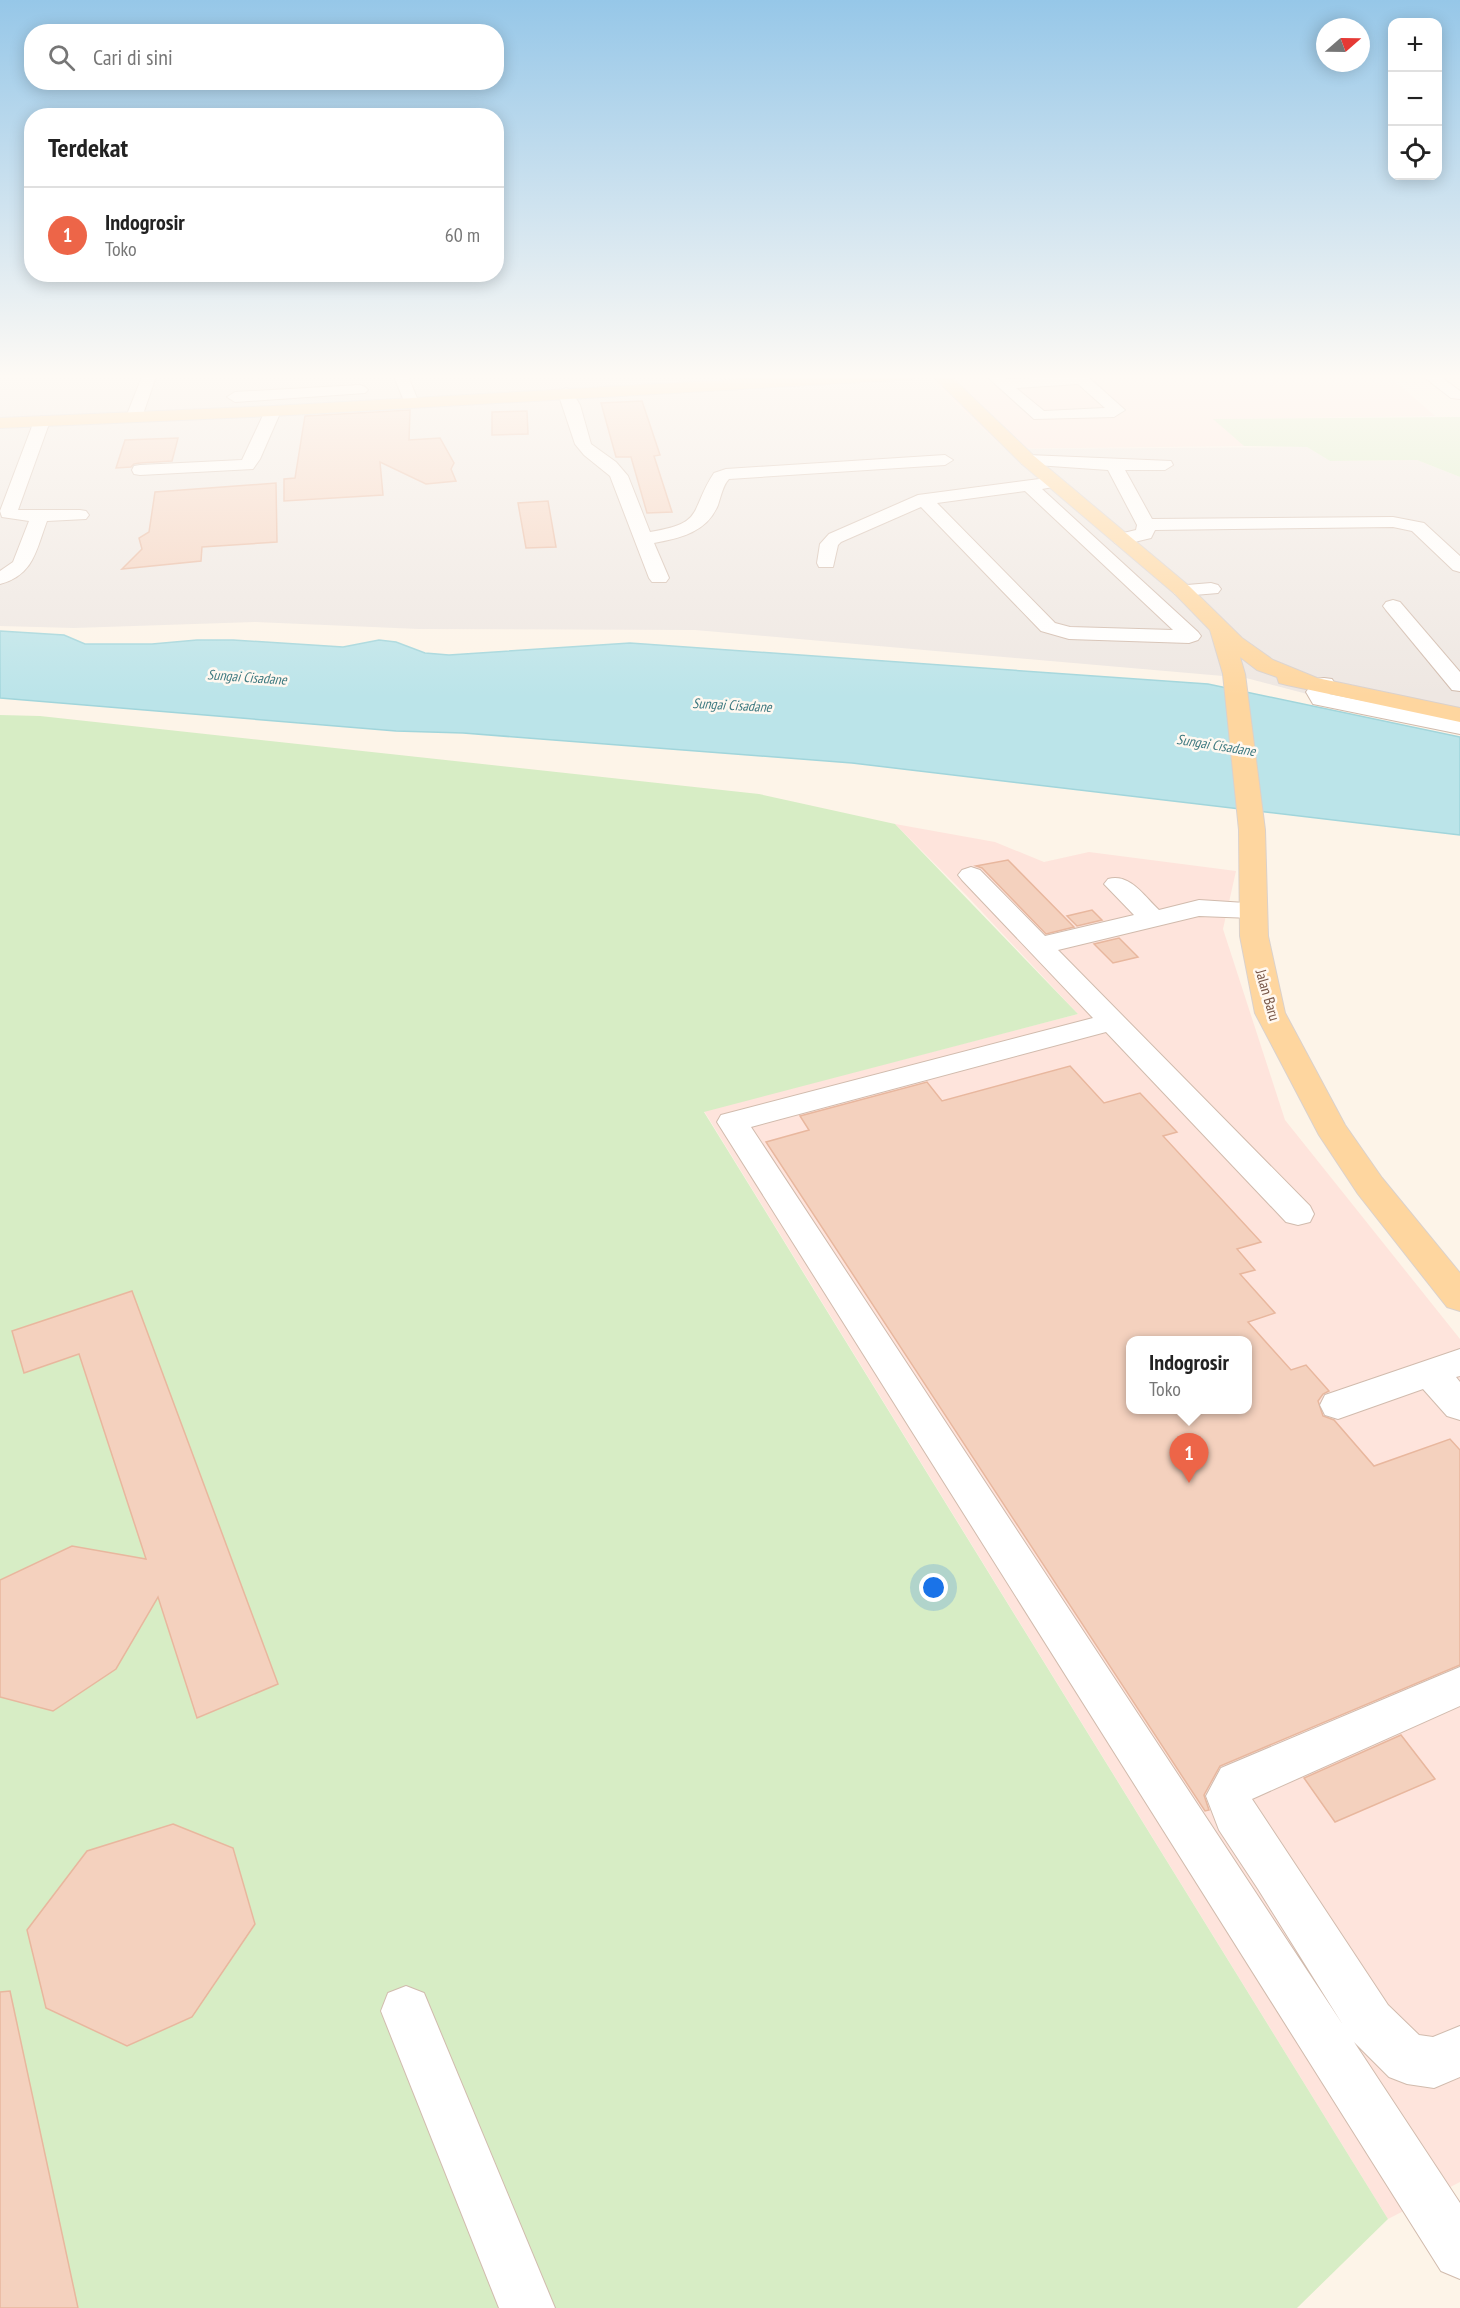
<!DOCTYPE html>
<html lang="id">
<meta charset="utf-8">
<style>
:root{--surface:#fff;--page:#f2f2f2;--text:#222;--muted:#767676;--line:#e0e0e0;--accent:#ed6548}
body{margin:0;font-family:"PT Sans Narrow",sans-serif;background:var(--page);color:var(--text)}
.controls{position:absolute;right:18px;top:18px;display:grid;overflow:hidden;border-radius:12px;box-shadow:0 3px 15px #0003}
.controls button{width:54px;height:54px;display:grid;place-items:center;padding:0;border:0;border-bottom:2px solid var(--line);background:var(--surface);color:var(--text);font:30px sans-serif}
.compass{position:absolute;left:1316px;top:18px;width:54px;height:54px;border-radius:50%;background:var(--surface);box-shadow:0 3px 15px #0003;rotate:70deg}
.you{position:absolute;left:934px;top:1588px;width:21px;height:21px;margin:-15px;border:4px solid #fff;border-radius:50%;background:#1a73e8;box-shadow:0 0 0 9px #1a73e833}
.badge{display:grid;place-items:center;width:39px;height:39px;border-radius:50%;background:var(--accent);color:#fff;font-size:20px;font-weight:700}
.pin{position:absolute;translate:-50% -50px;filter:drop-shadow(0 2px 3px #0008)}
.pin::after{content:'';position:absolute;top:32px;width:21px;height:18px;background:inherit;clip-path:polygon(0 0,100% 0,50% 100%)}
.popup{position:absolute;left:1126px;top:1336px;width:126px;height:78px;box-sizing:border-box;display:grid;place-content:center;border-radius:12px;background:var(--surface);filter:drop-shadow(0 2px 4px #0005);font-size:20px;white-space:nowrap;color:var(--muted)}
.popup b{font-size:22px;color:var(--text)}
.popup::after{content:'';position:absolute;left:50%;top:100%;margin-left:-12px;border:12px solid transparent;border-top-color:var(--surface)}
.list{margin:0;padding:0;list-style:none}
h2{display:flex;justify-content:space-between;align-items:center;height:78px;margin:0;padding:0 24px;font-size:26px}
h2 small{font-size:20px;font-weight:400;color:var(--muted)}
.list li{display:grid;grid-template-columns:39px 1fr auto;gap:18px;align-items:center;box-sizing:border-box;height:96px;padding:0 24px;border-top:2px solid var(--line)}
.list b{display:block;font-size:22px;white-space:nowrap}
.list p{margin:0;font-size:20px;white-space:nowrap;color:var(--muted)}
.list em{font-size:20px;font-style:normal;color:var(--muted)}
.icon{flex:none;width:33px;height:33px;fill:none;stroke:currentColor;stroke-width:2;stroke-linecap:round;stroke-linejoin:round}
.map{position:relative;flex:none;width:1460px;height:2308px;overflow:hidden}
.search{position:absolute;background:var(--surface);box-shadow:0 3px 15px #0003;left:24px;top:24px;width:480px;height:66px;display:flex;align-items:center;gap:15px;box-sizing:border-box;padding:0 21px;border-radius:24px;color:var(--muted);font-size:22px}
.panel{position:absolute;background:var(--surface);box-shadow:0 3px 15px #0003;left:24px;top:108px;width:480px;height:174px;border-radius:24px}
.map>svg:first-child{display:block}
.commercial{fill:#fee4dc;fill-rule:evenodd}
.industrial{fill:#eee7e2}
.green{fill:#d7edc5}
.water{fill:#bbe4e9;stroke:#a1d5db;stroke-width:1.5}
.building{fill:#f4d1be;stroke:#e8b79e;stroke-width:1.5;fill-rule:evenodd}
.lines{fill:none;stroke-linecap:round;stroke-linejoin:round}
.minor-casing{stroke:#d1bbad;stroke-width:2}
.major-casing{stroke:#dad1cc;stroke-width:2}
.minor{fill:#fff;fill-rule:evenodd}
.major{fill:#fed69f;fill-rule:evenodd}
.labels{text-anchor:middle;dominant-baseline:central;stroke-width:5;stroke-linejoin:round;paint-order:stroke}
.far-water-label{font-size:14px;font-style:italic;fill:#3c787f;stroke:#fff8f0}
.street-label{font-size:15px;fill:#7a594a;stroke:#fff8f0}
</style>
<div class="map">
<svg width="1460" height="2308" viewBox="0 0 1460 2308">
<rect width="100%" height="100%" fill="#fdf4e8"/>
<!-- commercial -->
<g class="commercial">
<polygon points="785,374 1387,374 1435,416 1214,419 1244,446 1005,449 928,377 798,385"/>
<path d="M895 824 995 842 1044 862 1089 852 1236 871 1223 929 1285 1120 1460 1339V2182L1388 2219 704 1111 1078 1014 967 896ZM1130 1340H1248V1410H1130Z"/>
</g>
<!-- industrial -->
<polygon class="industrial" points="0,374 785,374 799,385 928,377 1005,449 1307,447 1330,461 1417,460 1460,477 1460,734 1246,678 695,630 419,629 255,622 74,628 0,626"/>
<!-- green -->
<g class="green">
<polygon points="1460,417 1460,477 1417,460 1330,461 1307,447 1244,446 1213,419"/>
<polygon points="0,715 40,716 759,794 895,824 1078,1014 704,1112 1388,2219 1297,2308 0,2308"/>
</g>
<!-- water -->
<polygon class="water" points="0,631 64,635 85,644 152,644 197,640 233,640 343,647 379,640 396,642 425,653 449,655 630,643 1208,684 1460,737 1460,835 852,763 463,733 396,731 0,698"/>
<!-- building -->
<g class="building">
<polygon points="642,401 660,455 654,456 672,512 647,513 631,457 616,457 601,403"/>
<polygon points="410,410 409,440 440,438 454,463 451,469 456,481 426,484 380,462 383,495 284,501 284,479 295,478 305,416"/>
<polygon points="527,411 528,434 492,435 492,412"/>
<polygon points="178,438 172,461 140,463 134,464 131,467 116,468 125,440"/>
<polygon points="276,483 277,542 202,547 201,561 122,569 142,549 139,538 149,532 155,492"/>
<polygon points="548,501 556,547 526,548 518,503"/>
<polygon points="1008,860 1074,927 1046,934 982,868 976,866"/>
<polygon points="1092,910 1102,920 1077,926 1067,916"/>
<polygon points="1119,938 1138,957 1113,963 1094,944"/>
<path d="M1070 1066 1104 1103 1140 1093 1177 1132 1163 1136 1261 1242 1237 1249 1255 1270 1240 1274 1275 1313 1248 1322 1291 1370 1306 1365 1329 1391 1323 1394 1318 1401 1323 1416 1334 1420 1374 1466 1450 1439 1460 1450V1665L1220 1766 1204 1795 1209 1810 1205 1811 766 1142 809 1130 800 1116 927 1082 942 1101ZM1131 1341H1248V1410H1131Z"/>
<polygon points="132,1291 278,1684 197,1718 158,1597 116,1669 53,1711 0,1697 0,1580 72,1546 146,1559 79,1354 24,1373 12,1331"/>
<polygon points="1401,1735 1435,1779 1335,1822 1304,1778"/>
<polygon points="173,1824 233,1848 255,1924 192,2017 127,2046 46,2008 27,1930 87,1851"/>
<polygon points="10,1991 78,2308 0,2308 0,1992"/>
</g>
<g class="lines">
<!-- minor casing -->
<g class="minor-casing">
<g id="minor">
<polygon points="143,374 157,374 142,417 134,422 126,417"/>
<polygon points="393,374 407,374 419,403 416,406 406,406"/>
<path d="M984 374H1000L1006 379 1087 376 1125 410 1114 417 1034 419ZM1078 384 1105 408 1044 411 1016 388Z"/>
<polygon points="1420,374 1437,374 1460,391 1460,399 1451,398"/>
<polygon points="360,385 365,387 368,390 365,393 235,402 227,397 235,392"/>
<path d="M566 388 571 390 580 405 591 444 616 462 628 476 650 532C706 523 689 511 714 473L726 469 945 455 953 460 945 465 729 479C723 485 721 496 718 505 707 532 681 538 654 543L669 578 666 582H652L649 578 610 476 584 455 575 444 558 393Z"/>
<polygon points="273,406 281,411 260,459 253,469 140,475 134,474 132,470 134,466 140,465 242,460 265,411"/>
<path d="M42 416 50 421 18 510H80L86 511 89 515 86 519 47 521C36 550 34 575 0 584V571L13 562 29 521 2 517 0 511 34 421Z"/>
<polygon points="1028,455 1171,461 1173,465 1165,470 1125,470 1152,519 1393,517 1424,523 1460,556 1460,572 1453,570 1412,531 1393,527 1155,530 1151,538 1122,545 1115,543 1113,539 1115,535 1136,530 1137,525 1108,470 1022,464 1020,460 1022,456"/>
<path d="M1047 478 1053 479 1056 483 1053 487 1042 489 1198 632 1201 636 1198 640 1189 643 1069 639 1041 631 921 507 841 542 838 545 833 567H819L817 563 820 544 829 534 918 495ZM1025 491 1173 630 1070 627 1055 623 937 503Z"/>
<polygon points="1211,583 1218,585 1221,589 1218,593 1182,596 1175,594 1172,590 1175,586"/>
<polygon points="1393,600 1400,602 1460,672 1460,691 1452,690 1386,610 1383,606 1386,602"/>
<polygon points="1324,678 1332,679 1335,684 1329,694 1460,720 1460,734 1313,704 1306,692 1316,679"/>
<path d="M971 867 980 870 1045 936 1134 915 1104 884 1108 879C1130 873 1144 896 1159 910L1199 900 1261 904 1265 910 1261 916 1252 918 1199 916 1058 950 1310 1206 1314 1214 1310 1222 1298 1225 1286 1222 1106 1032 751 1127 1343 2025 1258 1889 1219 1830 1206 1796 1221 1768 1460 1667V1706L1252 1799 1388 2005 1419 2035 1433 2037 1460 2026V2077L1434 2088 1407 2084 1389 2077 1354 2042 1460 2203V2279L1441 2271 717 1122 721 1115 1093 1018 962 880 958 875 962 870Z"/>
<polygon points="1460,1349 1460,1376 1456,1377 1460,1382 1460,1420 1447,1416 1423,1389 1338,1419 1325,1415 1320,1405 1325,1395"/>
<polygon points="406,1986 424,1993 555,2308 499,2308 381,2011 388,1993"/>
</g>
</g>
<!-- major casing -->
<g class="major-casing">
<g id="major">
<polygon points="834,374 922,374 914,379 273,416 0,428 0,418 273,406"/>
<polygon points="931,374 948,374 1034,456 1189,586 1242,638 1273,660 1317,678 1460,708 1460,722 1287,685 1279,683 1277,677 1257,670 1240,657 1245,674 1265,830 1268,936 1285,1013 1345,1125 1382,1178 1460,1273 1460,1311 1447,1307 1358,1194 1319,1135 1255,1013 1240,936 1239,830 1223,674 1210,630 1175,594 1022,464"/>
</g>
</g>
<!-- minor -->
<use href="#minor" class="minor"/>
<!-- major -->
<use href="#major" class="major"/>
</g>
<!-- sky -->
<linearGradient id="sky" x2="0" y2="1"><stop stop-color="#96c7e8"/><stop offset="0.54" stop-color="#fefaf5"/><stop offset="1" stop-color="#fefaf5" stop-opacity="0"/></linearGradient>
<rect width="1460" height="697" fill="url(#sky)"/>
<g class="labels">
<!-- far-water labels -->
<g class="far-water-label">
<text transform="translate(247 677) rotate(4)">Sungai Cisadane</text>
<text transform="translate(732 705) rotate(3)">Sungai Cisadane</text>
<text transform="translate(1216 745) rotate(9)">Sungai Cisadane</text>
</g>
<!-- street labels -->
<g class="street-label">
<text transform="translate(1268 995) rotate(74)">Jalan Baru</text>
</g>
</g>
</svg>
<div class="controls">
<button>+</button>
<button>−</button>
<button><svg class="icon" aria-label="locate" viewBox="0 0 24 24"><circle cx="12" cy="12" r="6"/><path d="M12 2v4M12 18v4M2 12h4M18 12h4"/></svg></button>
</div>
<svg class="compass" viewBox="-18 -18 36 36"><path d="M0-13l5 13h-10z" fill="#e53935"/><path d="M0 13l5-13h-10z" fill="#767676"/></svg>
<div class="you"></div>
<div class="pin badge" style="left:1189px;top:1483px">1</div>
<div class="popup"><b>Indogrosir</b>Toko</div>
<div class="search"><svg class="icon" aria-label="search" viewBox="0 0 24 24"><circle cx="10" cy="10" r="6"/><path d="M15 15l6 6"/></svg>Cari di sini</div>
<section class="panel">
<h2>Terdekat<small></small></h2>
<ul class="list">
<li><span class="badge">1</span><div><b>Indogrosir</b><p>Toko</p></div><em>60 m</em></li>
</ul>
</section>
</div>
